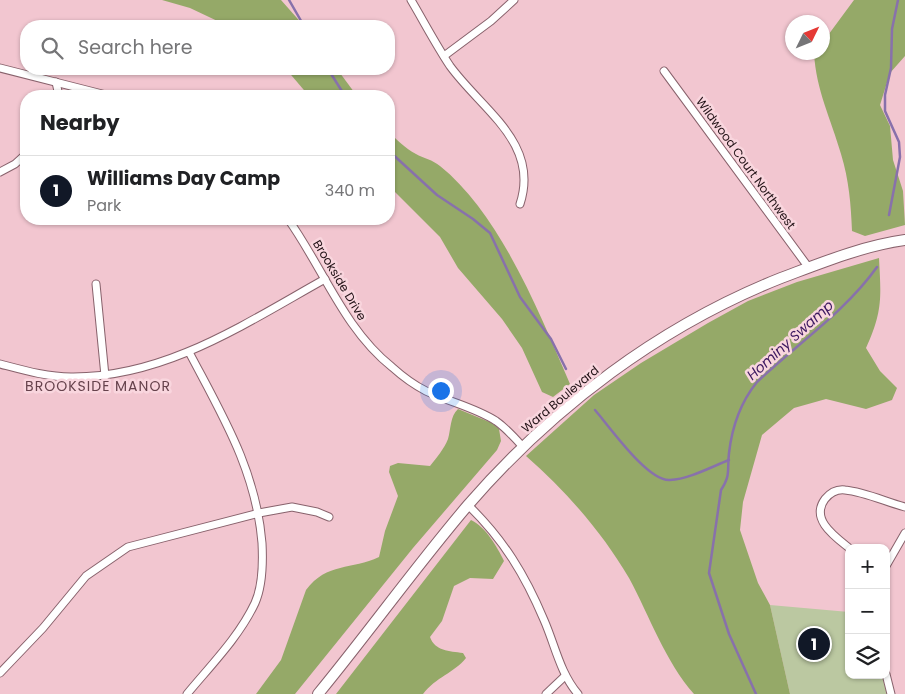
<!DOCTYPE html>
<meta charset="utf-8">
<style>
:root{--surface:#fff;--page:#f2f2f2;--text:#202124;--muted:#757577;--line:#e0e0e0;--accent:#111827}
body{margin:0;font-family:Poppins,sans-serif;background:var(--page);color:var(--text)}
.controls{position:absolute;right:15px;bottom:15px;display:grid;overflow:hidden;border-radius:10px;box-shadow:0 1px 4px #0004}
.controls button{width:45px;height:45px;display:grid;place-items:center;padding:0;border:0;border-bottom:1px solid var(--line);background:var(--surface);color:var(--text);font:25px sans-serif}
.compass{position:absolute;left:785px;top:15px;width:45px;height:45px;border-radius:50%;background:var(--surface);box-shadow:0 1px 4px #0004;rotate:47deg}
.you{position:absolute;left:440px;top:390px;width:18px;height:18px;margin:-12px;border:4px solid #fff;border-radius:50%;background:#1a73e8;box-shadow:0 0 0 8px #1a73e833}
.badge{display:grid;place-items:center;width:32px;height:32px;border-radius:50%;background:var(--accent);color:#fff;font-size:16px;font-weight:700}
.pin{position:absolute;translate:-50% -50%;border:2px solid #fff;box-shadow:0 1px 5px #0006}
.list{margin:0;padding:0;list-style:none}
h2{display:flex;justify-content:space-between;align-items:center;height:65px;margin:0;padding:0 20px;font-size:21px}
h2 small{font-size:16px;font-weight:400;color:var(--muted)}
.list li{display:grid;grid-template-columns:32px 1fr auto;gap:15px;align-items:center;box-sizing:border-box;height:70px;padding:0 20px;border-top:1px solid var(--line)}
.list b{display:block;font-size:19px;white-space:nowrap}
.list p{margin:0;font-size:16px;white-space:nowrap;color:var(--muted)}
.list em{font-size:16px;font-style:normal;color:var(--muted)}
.icon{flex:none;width:28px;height:28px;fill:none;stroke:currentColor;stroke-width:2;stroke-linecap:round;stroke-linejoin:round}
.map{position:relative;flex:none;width:905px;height:694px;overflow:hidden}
.search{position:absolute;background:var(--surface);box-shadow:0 1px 4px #0004;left:20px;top:20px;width:375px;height:55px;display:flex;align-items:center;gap:12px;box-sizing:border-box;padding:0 18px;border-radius:20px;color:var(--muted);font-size:19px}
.panel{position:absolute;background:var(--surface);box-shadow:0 1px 4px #0004;left:20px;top:90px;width:375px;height:135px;border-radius:20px}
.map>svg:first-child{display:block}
.green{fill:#bbc8a1}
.forest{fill:#95a968}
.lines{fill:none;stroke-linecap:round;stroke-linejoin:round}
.stream{stroke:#8871ab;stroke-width:2.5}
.minor-casing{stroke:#88626c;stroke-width:9}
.secondary-casing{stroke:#88626c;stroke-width:12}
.minor{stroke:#fff;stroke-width:7}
.secondary{stroke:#fff;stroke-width:10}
.labels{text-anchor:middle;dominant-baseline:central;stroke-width:5;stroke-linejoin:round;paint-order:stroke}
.street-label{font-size:12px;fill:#201115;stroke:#f9d6de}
.water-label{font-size:14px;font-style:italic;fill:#3c1860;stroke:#f9d6de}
.neighbourhood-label{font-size:14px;letter-spacing:1px;fill:#66424c;stroke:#f9d6de}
</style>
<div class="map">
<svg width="905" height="694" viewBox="0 0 905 694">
<rect width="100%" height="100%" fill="#f2c6d0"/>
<!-- green -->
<polygon class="green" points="770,605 849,612 849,675 883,675 889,694 790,694"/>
<!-- forest -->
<g class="forest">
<polygon points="162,0 281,0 304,26 228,26 190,8"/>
<path d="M854 0H905V56L890 73 880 105 890 126 893 160 903 191 905 225 865 236 852 231C851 205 849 180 841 154 831 119 816 90 814 53L822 52 823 42Z"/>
<polygon points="286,69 337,69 357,96 309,96"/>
<path d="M389 132C397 140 405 148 416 154 423 158 433 160 440 166 500 214 540 314 570 384L553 397 542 392 522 348 502 319 458 268 440 237 389 186Z"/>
<path d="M879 258C881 297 883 311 866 348L880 371 897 388 892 400 866 409 826 399 794 408 762 435 743 502 740 530 758 583 770 605 790 694H694C665 661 650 617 629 578 602 532 566 491 526 456L594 395 641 363 708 323 748 301 797 282Z"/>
<path d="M458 409 492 423 499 429 501 441 497 450 413 548 295 694H256L281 660 306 590C327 562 352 570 379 557L385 531 398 496 389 472 390 466 398 463 430 466C437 457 444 449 448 439 451 429 450 416 458 409Z"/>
<path d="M471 520C486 527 497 547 504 561L493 579 470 578 454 586 442 621 430 637C435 651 449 651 463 653L466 658C454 673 436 677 423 694H336Z"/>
</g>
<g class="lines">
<!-- stream -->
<g class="stream">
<polyline points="289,0 304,26"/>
<polyline points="328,69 345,96"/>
<polyline points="389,151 437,195 473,219 490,233 520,297 551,339 566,369"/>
<polyline points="889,215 900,157 899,142 885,111 885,95 891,68 892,29 898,0"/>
<path d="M595 410C609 426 648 482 670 480 689 479 711 467 729 460"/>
<path d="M756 694 729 634 709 573 721 490C731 475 727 470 729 453 732 427 740 403 757 382 797 344 845 312 877 267"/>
</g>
<!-- minor casing -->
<g class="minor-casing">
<g id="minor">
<path d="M411 0C424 22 436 45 450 66 482 110 540 143 520 204"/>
<polyline points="444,56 491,21 514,0"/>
<polyline points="0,68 110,96"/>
<polyline points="664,71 809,268"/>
<polyline points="56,82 59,96"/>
<polyline points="0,172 15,164 26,154"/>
<path d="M288 219C323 268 344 329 392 367 402 376 414 385 426 391 449 402 474 407 496 421 506 428 515 438 523 447"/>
<polyline points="96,284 105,376"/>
<path d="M0 364C23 370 47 377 71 377 165 378 246 323 325 279"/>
<path d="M468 505C504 540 525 575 544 620 555 645 560 673 578 694"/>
<path d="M849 548C834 536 810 519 825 499 830 493 837 489 845 490 865 492 886 502 905 507"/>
<polyline points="886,566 905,533"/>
<polyline points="0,673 43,628 86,576 128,547 259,513 292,507 317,512 329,517"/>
<polyline points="886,674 891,694"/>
<path d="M187 694C211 665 239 637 255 603 263 585 263 562 262 543 256 470 222 415 189 352"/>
<polyline points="546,694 565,676"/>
</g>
</g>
<!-- secondary casing -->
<g class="secondary-casing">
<path id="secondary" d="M318 694C369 632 416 566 468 505 553 407 660 326 781 278 821 263 862 246 905 240"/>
</g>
<!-- minor -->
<use href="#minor" class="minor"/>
<!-- secondary -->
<use href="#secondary" class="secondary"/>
</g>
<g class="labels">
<!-- street labels -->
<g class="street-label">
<text transform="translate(746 163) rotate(54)">Wildwood Court Northwest</text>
<text transform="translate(340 280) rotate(59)">Brookside Drive</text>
<text transform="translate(560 399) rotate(-40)">Ward Boulevard</text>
</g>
<!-- water labels -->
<g class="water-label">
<text transform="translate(790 340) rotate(-42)">Hominy Swamp</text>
</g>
<!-- neighbourhood labels -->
<g class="neighbourhood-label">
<text x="98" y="386">BROOKSIDE MANOR</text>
</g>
</g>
</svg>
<div class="controls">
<button>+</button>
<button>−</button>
<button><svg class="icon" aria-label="layers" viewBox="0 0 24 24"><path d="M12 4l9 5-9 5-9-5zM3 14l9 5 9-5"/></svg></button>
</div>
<svg class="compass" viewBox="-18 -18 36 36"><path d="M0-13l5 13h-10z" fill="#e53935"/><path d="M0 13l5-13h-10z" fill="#757577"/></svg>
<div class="you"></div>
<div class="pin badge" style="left:814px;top:644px">1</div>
<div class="search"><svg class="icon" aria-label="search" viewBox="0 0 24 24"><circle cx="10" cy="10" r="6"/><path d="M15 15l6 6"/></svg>Search here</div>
<section class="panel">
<h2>Nearby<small></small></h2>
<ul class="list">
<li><span class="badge">1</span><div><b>Williams Day Camp</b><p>Park</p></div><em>340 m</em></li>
</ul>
</section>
</div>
